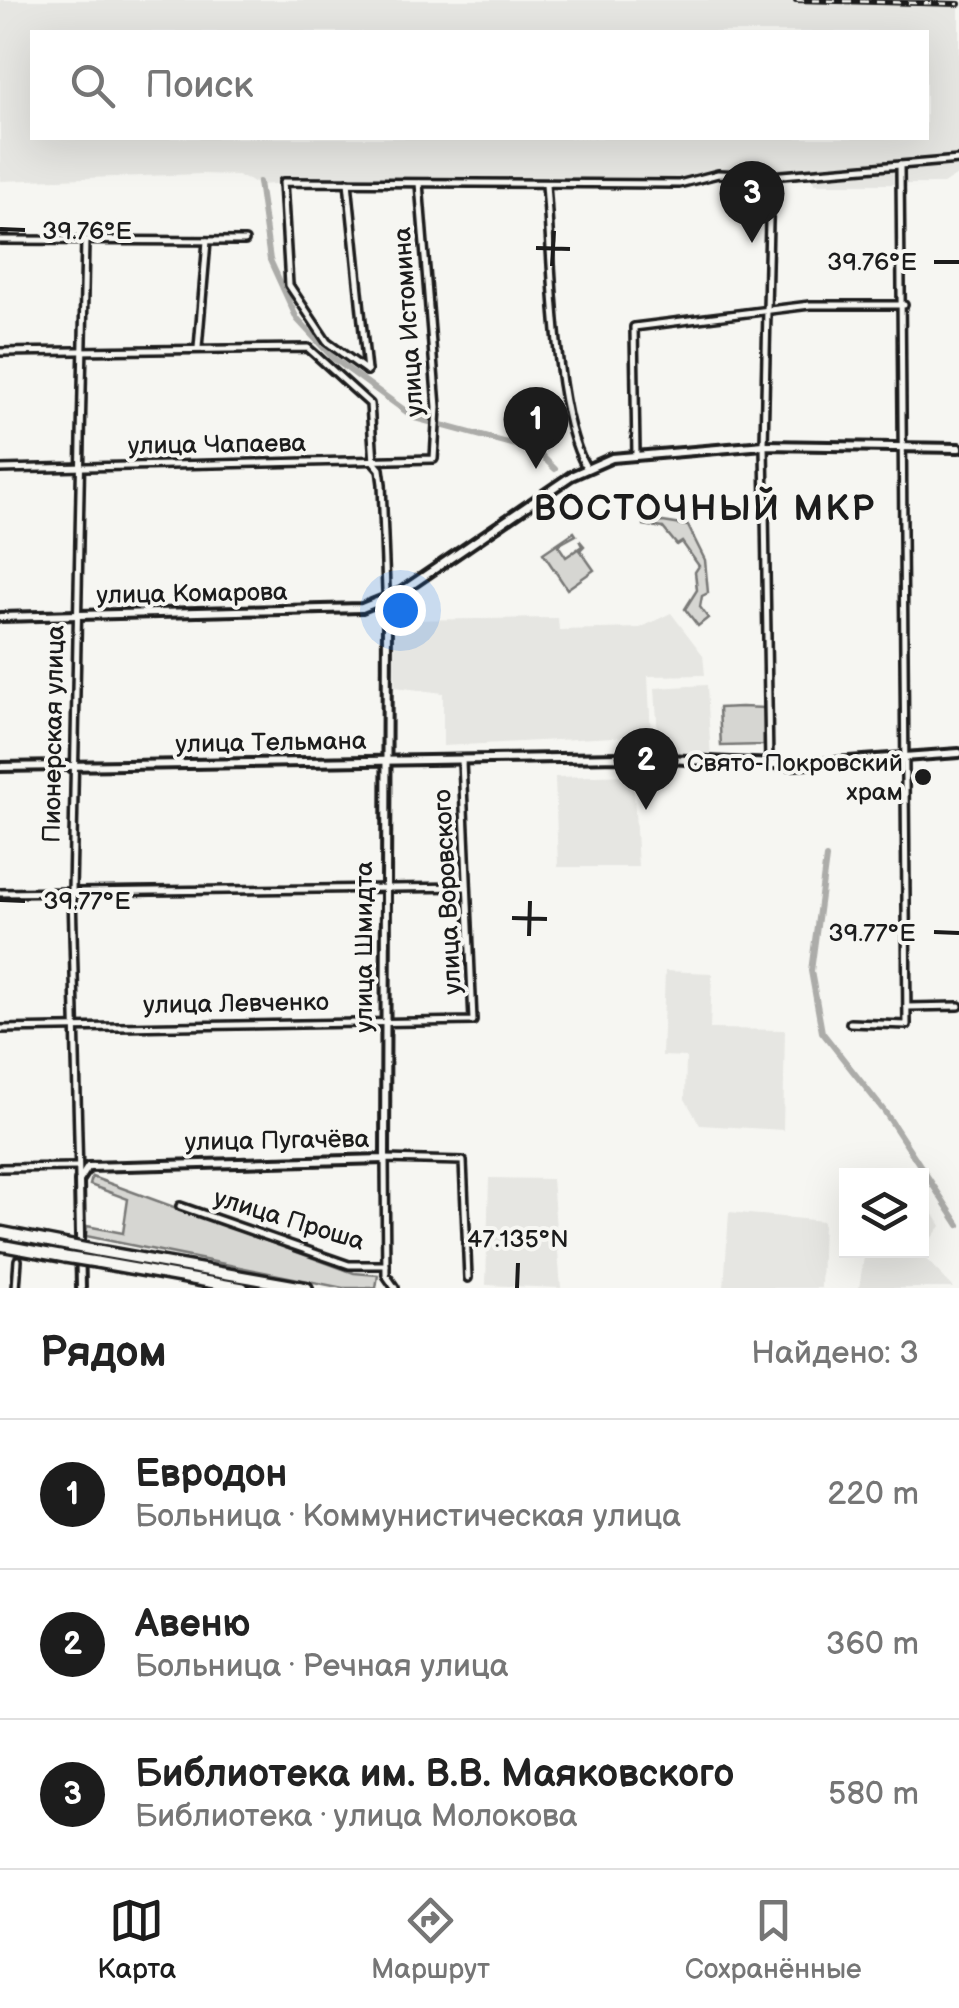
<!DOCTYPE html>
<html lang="ru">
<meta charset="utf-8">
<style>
:root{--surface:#fff;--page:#f6f6f6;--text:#222;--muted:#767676;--line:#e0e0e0;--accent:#1c1c1c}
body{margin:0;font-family:"Balsamiq Sans",sans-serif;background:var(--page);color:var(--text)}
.controls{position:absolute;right:30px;bottom:30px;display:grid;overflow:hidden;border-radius:0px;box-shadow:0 10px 40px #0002}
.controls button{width:90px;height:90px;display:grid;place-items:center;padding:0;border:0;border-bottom:2px solid var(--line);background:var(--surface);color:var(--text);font:50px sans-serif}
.you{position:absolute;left:400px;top:610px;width:35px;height:35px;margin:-25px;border:8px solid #fff;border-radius:50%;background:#1a73e8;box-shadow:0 0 0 15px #1a73e833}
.badge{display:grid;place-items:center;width:65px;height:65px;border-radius:50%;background:var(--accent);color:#fff;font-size:32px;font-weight:700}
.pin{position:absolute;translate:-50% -82px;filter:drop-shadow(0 2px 5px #0008)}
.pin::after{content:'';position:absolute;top:52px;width:35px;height:30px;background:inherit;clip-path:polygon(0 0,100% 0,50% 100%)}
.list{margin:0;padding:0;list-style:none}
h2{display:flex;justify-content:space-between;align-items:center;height:130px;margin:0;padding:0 40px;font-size:42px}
h2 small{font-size:32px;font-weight:400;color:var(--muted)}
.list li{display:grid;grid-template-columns:65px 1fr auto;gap:30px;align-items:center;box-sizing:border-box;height:150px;padding:0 40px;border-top:2px solid var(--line)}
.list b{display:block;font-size:38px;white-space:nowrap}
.list p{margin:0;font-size:32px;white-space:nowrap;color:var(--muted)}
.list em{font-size:32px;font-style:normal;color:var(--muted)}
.icon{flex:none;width:55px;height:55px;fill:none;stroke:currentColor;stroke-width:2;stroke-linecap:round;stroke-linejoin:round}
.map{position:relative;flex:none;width:959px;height:1288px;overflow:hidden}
.search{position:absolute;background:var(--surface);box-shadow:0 10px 40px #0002;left:30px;right:30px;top:30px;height:110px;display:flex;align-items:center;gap:25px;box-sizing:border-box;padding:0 35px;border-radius:0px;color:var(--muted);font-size:38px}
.sheet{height:580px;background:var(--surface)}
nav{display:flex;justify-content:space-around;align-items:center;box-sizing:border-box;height:140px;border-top:2px solid var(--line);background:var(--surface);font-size:28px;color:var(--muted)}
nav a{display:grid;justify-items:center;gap:5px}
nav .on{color:var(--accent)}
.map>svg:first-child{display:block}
.built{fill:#e6e6e2;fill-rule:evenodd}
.green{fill:#d6d6d2;stroke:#797977;stroke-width:2.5}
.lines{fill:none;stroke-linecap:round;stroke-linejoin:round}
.canal{stroke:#acaca9;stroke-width:6}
.minor-casing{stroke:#1c1c1c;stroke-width:12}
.tertiary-casing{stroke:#1c1c1c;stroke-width:14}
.trunk-casing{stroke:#1c1c1c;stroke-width:16}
.minor{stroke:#f6f6f2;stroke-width:5}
.tertiary{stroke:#f6f6f2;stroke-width:6}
.trunk{stroke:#f6f6f2;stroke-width:9}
.rail-casing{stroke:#1c1c1c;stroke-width:6}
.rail{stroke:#f6f6f2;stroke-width:2.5;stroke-dasharray:8;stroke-linecap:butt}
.trunk-bridge-casing{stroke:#1c1c1c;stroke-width:16;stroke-linecap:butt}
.trunk-bridge{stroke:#f6f6f2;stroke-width:9}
.ticks{fill:none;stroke:#1c1c1c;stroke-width:4}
.poi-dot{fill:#1c1c1c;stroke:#f6f6f2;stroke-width:4}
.labels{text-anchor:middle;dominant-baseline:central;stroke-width:8;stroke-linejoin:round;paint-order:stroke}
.street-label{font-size:25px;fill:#1c1c1c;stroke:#f6f6f2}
.poi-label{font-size:25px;fill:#1c1c1c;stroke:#f6f6f2;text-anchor:end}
.district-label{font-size:35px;font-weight:bold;letter-spacing:2.5px;fill:#1c1c1c;stroke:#f6f6f2}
.ticks-label{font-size:25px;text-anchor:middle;fill:#1c1c1c;stroke:#f6f6f2;stroke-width:8;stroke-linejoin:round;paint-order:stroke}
</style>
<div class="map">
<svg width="959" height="1288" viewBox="0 0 959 1288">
<rect width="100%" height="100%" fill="#f6f6f2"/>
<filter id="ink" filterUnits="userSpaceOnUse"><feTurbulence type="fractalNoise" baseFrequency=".01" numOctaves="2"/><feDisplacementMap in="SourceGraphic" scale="20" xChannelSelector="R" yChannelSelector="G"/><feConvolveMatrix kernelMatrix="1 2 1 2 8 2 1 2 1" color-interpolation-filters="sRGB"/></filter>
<g filter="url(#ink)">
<!-- built -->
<g class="built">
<path d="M0 0H959V174L943 184H814L812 174 775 176 774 169 689 175 674 181 348 179 260 185 236 175 201 174 0 181ZM32 32H926V138H32Z"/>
<polygon points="671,613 703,655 705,675 648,676 651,735 443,746 443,693 395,687 394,620 558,618 559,630 640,628"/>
<polygon points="707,685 711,761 659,755 655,688"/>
<polygon points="633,775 638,867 558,867 555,777"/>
<polygon points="665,971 712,973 710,1029 785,1030 783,1130 700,1125 685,1099 686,1057 662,1056"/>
<polygon points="489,1178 552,1179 561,1288 486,1285"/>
<polygon points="922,1194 941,1226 920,1253 954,1288 859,1288 865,1251 922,1250"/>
<polygon points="729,1212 823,1221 821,1288 724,1288"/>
</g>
<!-- green -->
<g class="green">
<polygon points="663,522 688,526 705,560 708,593 702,596 700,607 708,618 698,626 685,609 697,590 695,572 699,566 682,542 677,545 663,528 643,525"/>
<polygon points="574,532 576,535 558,545 566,557 582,546 579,540 584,546 580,550 594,570 567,589 543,553"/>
<polygon points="741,707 765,708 764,745 721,746 719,708"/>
<polygon points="92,1177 354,1273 378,1275 376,1288 343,1288 86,1236 87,1226 123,1233 128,1199 90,1185"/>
</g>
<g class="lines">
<!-- canal -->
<g class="canal">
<polyline points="259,182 270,260 297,319 333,358 415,418 537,451 555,469"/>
<polyline points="826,858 811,971 822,1032 885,1112 959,1225"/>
</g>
<!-- minor casing -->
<g class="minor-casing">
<g id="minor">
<polyline points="348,182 367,371"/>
<path d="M546 185C552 254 553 413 586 467"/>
<polyline points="0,240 245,241"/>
<polyline points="198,348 207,241"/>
<polyline points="0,352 308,348 370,404 374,462 380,469 382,484 387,616"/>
<polyline points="367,371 327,342 289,285 283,182 679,184 718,174 770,176 959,160"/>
<polyline points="636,455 634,327 810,305 904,305"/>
<polyline points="0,469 434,459 437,407 419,183"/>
<polyline points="769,766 764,445 770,176"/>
<polyline points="0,893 467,887"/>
<polyline points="907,1007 959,1006"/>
<polyline points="850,1023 907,1025 900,165"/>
<polyline points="0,1029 473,1021 462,761"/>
<polyline points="0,1168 77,1167"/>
<polyline points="79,1178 72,892 85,240"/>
<polyline points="180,1206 349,1265 386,1265"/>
<polyline points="16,1288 18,1260"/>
<polyline points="395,1288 386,1275 385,1159 463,1161 468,1278"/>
</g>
</g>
<!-- tertiary casing -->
<g class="tertiary-casing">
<g id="tertiary">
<polyline points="0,617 362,608 401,592 571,476 612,458 764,445 959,448"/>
<polyline points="0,767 622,757 794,765 959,753"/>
<polyline points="81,1288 79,1181 88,1167 385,1159 387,618 399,594"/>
</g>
</g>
<!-- trunk casing -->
<g class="trunk-casing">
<g id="trunk">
<polyline points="0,1232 67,1245"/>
<polyline points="0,1245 65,1257"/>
<polyline points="98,1251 307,1288"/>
<polyline points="96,1262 243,1288"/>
</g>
</g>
<!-- minor -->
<use href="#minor" class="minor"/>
<!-- tertiary -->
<use href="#tertiary" class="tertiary"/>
<!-- trunk -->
<use href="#trunk" class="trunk"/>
<!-- rail casing -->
<g class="rail-casing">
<polyline id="rail" points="796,0 959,4"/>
</g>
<!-- rail -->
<use href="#rail" class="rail"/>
<!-- trunk-bridge casing -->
<g class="trunk-bridge-casing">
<g id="trunk-bridge">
<polyline points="67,1245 98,1251"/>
<polyline points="65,1257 96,1262"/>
</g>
</g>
<!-- trunk-bridge -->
<use href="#trunk-bridge" class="trunk-bridge"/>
</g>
</g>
<!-- ticks -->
<path class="ticks" d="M0 229 25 230M536 248 570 249M934 262H959M552 266 554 231M0 900 25 901M512 918 547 919M934 932 959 933M529 936 530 901M517 1288 518 1263"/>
<!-- markers -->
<circle class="poi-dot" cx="923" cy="777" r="10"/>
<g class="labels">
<!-- street labels -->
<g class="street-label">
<text transform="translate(409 322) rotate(-94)">улица Истомина</text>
<text transform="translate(217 445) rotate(-1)">улица Чапаева</text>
<text transform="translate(192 594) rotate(-1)">улица Комарова</text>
<text transform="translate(54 734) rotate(-89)">Пионерская улица</text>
<text transform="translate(271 743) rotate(-1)">улица Тельмана</text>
<text transform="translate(448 892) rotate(-93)">улица Воровского</text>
<text transform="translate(364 947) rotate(-90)">улица Шмидта</text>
<text transform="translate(236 1004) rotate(-1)">улица Левченко</text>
<text transform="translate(277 1141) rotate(-1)">улица Пугачёва</text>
<text transform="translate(289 1220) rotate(17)">улица Проша</text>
</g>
<!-- poi labels -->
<g class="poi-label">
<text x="903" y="763">Свято-Покровский<tspan x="903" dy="29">храм</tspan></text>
</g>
<!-- district labels -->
<g class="district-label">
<text x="705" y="509">ВОСТОЧНЫЙ МКР</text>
</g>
</g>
<g class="ticks-label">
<text x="87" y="239">39.76°E</text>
<text x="872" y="270">39.76°E</text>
<text x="87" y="909">39.77°E</text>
<text x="872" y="941">39.77°E</text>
<text x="518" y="1247">47.135°N</text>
</g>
</svg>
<div class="controls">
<button><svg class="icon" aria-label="layers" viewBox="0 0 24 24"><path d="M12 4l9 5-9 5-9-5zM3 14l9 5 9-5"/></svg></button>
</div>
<div class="you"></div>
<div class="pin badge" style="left:536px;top:469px">1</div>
<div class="pin badge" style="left:646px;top:810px">2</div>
<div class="pin badge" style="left:752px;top:243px">3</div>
<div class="search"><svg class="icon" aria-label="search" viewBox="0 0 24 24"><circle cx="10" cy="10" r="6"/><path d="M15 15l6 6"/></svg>Поиск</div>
</div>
<section class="sheet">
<h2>Рядом<small>Найдено: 3</small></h2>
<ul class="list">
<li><span class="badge">1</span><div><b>Евродон</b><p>Больница · Коммунистическая улица</p></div><em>220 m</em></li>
<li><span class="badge">2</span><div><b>Авеню</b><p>Больница · Речная улица</p></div><em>360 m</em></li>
<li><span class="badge">3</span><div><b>Библиотека им. В.В. Маяковского</b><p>Библиотека · улица Молокова</p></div><em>580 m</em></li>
</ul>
</section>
<nav>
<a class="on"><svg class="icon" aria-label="map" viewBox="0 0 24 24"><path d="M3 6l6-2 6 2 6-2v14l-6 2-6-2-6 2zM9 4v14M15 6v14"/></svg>Карта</a>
<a><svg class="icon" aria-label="directions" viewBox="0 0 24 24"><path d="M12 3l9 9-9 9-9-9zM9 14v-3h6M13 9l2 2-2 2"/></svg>Маршрут</a>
<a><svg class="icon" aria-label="saved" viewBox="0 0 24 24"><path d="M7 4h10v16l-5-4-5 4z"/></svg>Сохранённые</a>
</nav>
